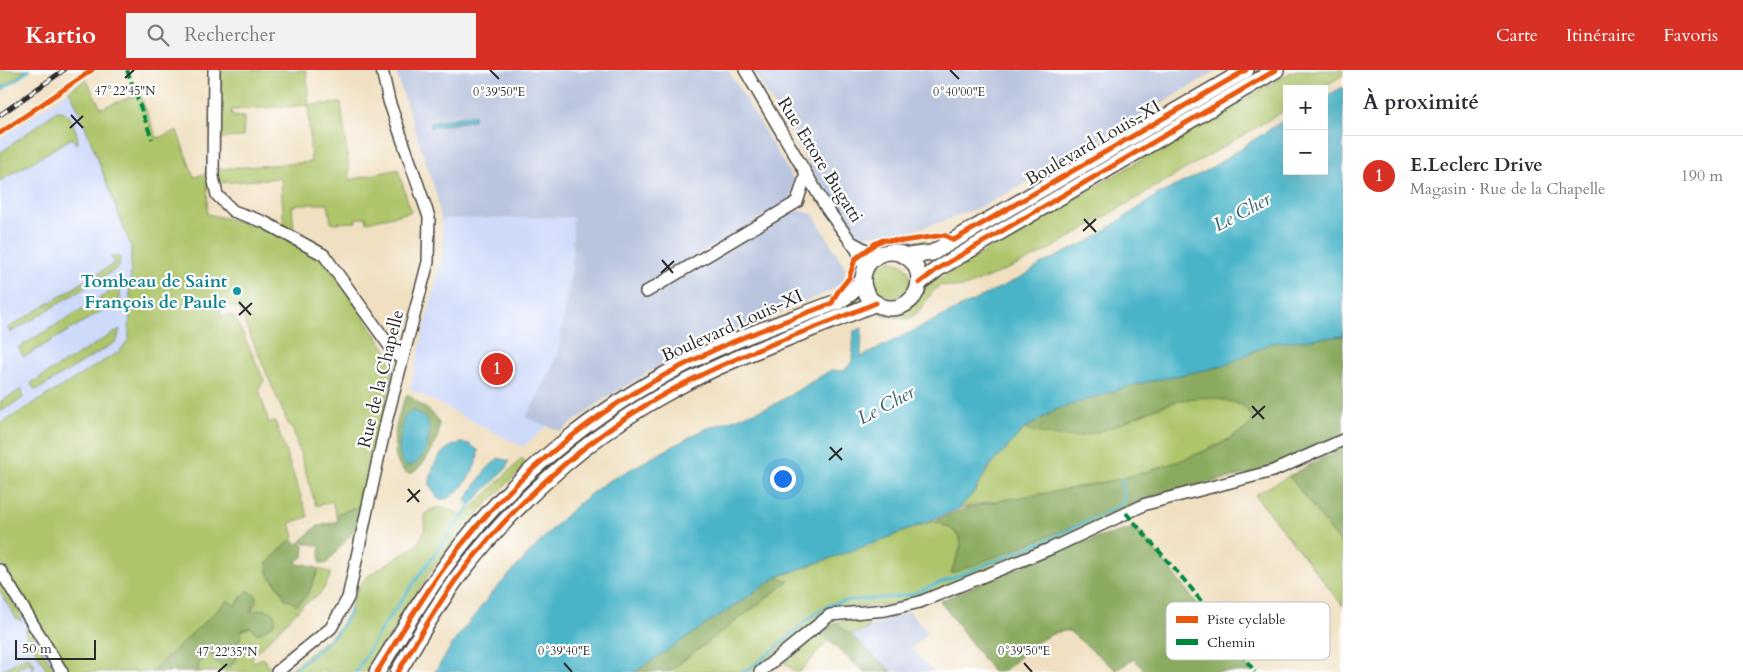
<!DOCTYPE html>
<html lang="fr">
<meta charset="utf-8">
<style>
:root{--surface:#fff;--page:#f2f2f3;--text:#2b2b33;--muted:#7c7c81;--line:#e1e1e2;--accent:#d93025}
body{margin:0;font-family:Cardo,serif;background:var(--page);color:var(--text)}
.controls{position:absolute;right:15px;top:15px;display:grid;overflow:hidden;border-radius:0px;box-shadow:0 5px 20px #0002}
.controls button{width:45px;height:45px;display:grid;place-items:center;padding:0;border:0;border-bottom:1px solid var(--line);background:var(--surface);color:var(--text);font:25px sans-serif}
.scale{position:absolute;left:15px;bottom:12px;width:81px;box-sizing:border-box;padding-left:5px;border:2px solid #2b2b2b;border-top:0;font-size:14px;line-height:18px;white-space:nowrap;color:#2b2b2b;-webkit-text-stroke:4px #fff;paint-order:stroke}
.you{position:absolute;left:782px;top:408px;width:18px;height:18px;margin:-12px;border:4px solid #fff;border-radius:50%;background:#1a73e8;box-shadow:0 0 0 8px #1a73e833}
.badge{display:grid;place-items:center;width:32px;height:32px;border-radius:50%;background:var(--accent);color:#fff;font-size:16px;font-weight:700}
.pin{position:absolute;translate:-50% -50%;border:2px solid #fff;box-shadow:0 1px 5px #0006}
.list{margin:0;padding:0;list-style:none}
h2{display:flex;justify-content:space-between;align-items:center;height:65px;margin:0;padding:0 20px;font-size:21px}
h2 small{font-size:16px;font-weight:400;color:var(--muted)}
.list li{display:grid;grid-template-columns:32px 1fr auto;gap:15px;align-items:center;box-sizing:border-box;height:80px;padding:0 20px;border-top:1px solid var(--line)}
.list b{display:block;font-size:19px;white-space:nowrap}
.list p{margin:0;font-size:16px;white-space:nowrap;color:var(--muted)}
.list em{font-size:16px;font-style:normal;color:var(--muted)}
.icon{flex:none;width:28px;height:28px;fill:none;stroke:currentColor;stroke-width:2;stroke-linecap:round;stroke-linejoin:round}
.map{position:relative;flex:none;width:1343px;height:602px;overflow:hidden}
header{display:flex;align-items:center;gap:30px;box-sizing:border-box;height:70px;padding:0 25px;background:var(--accent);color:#fff}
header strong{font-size:24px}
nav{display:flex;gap:28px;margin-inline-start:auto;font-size:18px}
.search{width:350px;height:45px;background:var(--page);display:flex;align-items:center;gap:12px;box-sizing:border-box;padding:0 18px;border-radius:0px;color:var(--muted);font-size:19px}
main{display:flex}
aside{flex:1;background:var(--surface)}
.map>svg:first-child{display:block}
.built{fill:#cedafa}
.industrial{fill:#b9c4de}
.green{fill:#aec56b;stroke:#6c784b}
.forest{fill:#8aaa5f;stroke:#5a6a45}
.water{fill:#4ab4c8;stroke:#3a707a}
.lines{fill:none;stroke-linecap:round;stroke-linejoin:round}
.stream{stroke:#4ab4c8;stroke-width:3}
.minor-casing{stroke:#494642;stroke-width:14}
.major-casing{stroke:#494642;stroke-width:18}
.minor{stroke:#fff;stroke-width:11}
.major{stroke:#fff;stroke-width:15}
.rail-casing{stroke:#2b2b2b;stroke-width:5}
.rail{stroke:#fff;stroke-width:3;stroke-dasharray:9;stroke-linecap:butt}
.quiet{stroke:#00873e;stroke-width:4;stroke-dasharray:8 4;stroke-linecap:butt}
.cycleway-casing{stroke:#fff;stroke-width:8}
.cycleway{stroke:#e8590c;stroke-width:5}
.ticks{fill:none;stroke:#2b2b2b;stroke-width:2}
.culture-dot{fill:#0f9aa8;stroke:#fff;stroke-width:2}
.labels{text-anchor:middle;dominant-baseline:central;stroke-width:4.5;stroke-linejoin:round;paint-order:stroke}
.street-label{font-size:18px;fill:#2b2b2b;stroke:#fff}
.culture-label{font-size:18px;font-weight:bold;fill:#0d838f;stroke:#fff;text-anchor:end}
.water-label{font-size:19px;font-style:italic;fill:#37626a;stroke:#fff}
.key{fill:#fff;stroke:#bfbfbf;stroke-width:1}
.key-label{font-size:14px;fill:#2b2b2b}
.ticks-label{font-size:12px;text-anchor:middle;fill:#2b2b2b;stroke:#fff;stroke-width:4.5;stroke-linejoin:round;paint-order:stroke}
</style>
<header>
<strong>Kartio</strong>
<div class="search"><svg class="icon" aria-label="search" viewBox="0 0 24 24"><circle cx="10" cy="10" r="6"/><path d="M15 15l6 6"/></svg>Rechercher</div>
<nav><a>Carte</a><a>Itinéraire</a><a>Favoris</a></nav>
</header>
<main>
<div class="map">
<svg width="1343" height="602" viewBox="0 0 1343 602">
<rect width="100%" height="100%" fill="#fff"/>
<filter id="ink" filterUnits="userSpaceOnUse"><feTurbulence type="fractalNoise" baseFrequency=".02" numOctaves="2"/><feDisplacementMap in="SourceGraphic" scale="10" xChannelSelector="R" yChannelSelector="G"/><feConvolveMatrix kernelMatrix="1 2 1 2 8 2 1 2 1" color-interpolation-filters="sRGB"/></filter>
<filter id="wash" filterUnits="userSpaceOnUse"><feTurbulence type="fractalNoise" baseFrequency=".0096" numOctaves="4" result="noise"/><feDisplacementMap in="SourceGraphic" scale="20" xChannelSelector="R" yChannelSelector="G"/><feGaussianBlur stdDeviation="1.12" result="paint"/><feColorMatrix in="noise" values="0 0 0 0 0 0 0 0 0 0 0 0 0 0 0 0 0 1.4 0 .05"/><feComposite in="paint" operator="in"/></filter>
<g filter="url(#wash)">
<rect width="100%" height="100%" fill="#f0e0c1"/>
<!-- built -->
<g class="built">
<polygon points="69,21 79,40 131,177 136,307 0,369 0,69"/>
<polygon points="573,147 572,198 559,275 553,296 526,348 547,356 523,377 410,319 444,179 441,149"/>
<polygon points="0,480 74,602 0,602"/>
</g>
<!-- industrial -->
<g class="industrial">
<polygon points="395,0 728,0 795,112 790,130 644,217 650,226 797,140 813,144 846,199 843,211 829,222 737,258 681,283 609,326 561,361 526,348 553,296 559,275 572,198 573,147 441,149 436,123"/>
<polygon points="753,0 1218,0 1021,116 980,137 941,152 903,163 859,166 844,150 825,122"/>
<polygon points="909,541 928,563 911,578 934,602 892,602 850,565"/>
</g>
<!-- green -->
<g class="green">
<polygon points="0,0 26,0 0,19"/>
<polygon points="221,0 306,0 309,35 341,33 350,110 398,99 411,142 367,152 366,147 355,149 356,152 331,153 328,134 296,134 296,136 292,136 294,165 284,160 281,108 218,113 218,99 311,92 308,35 231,40 232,46 244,47 243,67 219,68"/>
<polygon points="1256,0 1265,0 940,191 938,187"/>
<path d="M1295 0H1343V5L1320 19H1287V39L1054 177 1020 194 967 216 958 218 941 215C926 224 924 242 908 249 900 248 883 246 876 242 915 247 913 230 936 207L939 208 948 203Z"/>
<path d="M86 9 101 38 140 24 157 68 177 61 194 107 208 103 207 144 264 157 326 192 395 293 363 435 336 444 332 431 316 436 292 357 290 358 239 239 222 233 220 246 228 245 235 247 264 310 259 320 269 353 275 351 308 447 290 453 294 467 267 493 269 506 283 523H309L319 499 330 502V507L321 523 303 535 252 587 253 592 263 588 271 600 268 602H198L199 592 212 583 230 597C232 594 235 590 237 587 242 576 234 564 247 557H251L263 539 250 543 257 531 241 527 236 537 233 532 227 531 151 602H68L0 491V354L120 281 129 269 131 177 79 40 69 21Z"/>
<path d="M57 41C71 39 77 61 78 73L76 74 72 68 0 111V83Z"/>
<polygon points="926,170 927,178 910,179 894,175 876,175"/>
<polygon points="115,185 120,188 119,197 10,263 8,258 115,193 111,187"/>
<circle cx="892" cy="209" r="18"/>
<polygon points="116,209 120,212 120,230 24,287 18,278 113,220 109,213"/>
<path d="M859 225 864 231 605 355 422 548 389 602H383C410 556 442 505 477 465 523 410 582 361 643 324 711 283 787 256 859 225Z"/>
<polygon points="120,259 117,271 37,320 33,318 31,313"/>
<polygon points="1343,266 1249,357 1220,374 1177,394 1138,405 1053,422 983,433 959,439 974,422 990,396 1024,359 1065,335 1250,282 1271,273"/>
<polygon points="22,319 23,328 0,342 0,332"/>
<path d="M522 388 527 394 482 439 434 496 367 602H287L337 561 348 544 359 515 368 506 417 475 424 462 425 444C438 432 451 439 463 447Z"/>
<polygon points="1289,406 1343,476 1343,536 1255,425"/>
<polygon points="1160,423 1000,495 919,528 886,535 840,537 830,541 752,602 668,602 788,512 777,507 934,451 950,458 960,467 961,476 951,503"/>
<polygon points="0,510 21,545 21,551 16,548 0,522"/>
<polygon points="862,548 870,558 850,565 836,552"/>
<polygon points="26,559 29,559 56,602 48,602 25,563"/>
<polygon points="819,562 828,570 800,602 795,602 784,592"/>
<polygon points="26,586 30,587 35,595 33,599 29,592 12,602 0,602"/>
</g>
<!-- forest -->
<g class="forest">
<path d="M1343 266V364L1258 402 1160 423 951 504 961 477 960 467 950 458 934 451C974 433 1009 429 1052 422 1108 413 1161 401 1213 377 1226 371 1245 363 1253 350 1248 337 1241 334 1228 331 1175 316 1131 357 1081 366 1061 369 1043 363 1024 359L1065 335 1133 315 1223 296 1271 273Z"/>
<path d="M408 324C416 333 428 338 436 347 447 361 425 398 410 404 383 396 397 340 408 324Z"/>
<polygon points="1343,375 1343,476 1289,406 1330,384 1331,386 1334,384 1332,380"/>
<polygon points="363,435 357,457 326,494 320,493 320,476 305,473 301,471 316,457 338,451 336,444"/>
<path d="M1136 457 1252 602H1146L1134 589 1116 600 1069 561C1045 559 1020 588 1002 602H993L940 531 1067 477Z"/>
<path d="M292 469 297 474 300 472 304 475 303 487 296 492 300 495 306 494 319 499 306 527 297 535 284 528C281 513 268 512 267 493Z"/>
<polygon points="777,507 789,511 668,602 635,602"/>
<path d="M248 520 257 527 250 542 263 539 273 542 276 550 272 556 257 564 251 557 243 560C236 573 241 592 225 599 217 594 213 591 212 583L199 592 198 602H151L227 531 236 536Z"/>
<polygon points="836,552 892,602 864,602 819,562"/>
</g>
<!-- water -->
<g class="water">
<polygon points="1343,17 1343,266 1271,273 1223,296 1133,315 1055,340 1024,359 990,396 974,422 959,439 877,472 777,507 635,602 435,602 455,570 492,523 555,456 579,433 605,413 703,360 772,336 831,300 844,301 852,292 854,261 862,258 861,287 1027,204 1041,194 1091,170 1157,125 1208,100 1287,48 1287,101 1324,101 1324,27"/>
<polygon points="471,45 474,45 474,50 430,58 431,53"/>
<path d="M413 340 427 349C433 364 426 395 407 396L401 390 399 376 404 347Z"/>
<path d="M461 373 469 374 478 380C480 396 456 434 438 429L430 416C430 396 440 377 461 373Z"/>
<polygon points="498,388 509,391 507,398 472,433 467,433 466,429 485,401"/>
</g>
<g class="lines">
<!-- stream -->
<g class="stream">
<polyline points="0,21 29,0"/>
<path d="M290 602C314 584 338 568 351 540"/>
<polyline points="356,602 383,556 473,431"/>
<path d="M743 602C757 593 771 583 783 572 797 560 811 544 828 536 852 526 886 531 912 524L1045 471 1117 437 1124 430 1122 409"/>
</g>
</g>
</g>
<g filter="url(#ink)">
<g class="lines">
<!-- minor casing -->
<g class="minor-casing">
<g id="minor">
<polyline points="214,0 213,107 217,125 233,141 264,152 324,185 396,285 402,288"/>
<polyline points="745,0 827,139 857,180 865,199"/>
<polyline points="853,173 866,180 885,183"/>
<polyline points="646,222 797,132 806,104"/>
<polyline points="0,500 62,602"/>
<polyline points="277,602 331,558 348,528 387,348 428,192 429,147 389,31 382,0"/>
<polyline points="760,602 830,545 886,540 920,532 1052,478 1146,434 1273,401 1343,370"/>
</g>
</g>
<!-- major casing -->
<g class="major-casing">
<g id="major">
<circle cx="891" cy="210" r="28"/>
<polyline points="907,186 932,183 1246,0"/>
<polyline points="919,213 939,198 1276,0"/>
<path d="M377 602C403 560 428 518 458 479 523 396 610 329 705 284 749 263 794 249 839 231L851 223 863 210"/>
<path d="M398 602C418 569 437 534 461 503 522 424 601 355 691 310 750 280 814 259 876 233"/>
</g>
</g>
<!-- minor -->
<use href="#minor" class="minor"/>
<!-- major -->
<use href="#major" class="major"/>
<!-- rail casing -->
<g class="rail-casing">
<polyline id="rail" points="0,45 64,0"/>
</g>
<!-- rail -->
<use href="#rail" class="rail"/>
<!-- quiet -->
<g class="quiet">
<polyline points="127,0 152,69"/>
<polyline points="1126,443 1191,518 1255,602"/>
</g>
<!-- cycleway casing -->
<g class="cycleway-casing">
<g id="cycleway">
<polyline points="0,63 92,0"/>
<polyline points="919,213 939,198 1276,0"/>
<path d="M377 602C403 560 428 518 458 479 523 396 610 329 706 284 747 264 790 250 832 233L837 223 849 208 855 189 876 173 883 170 903 171 944 165 954 170 1246 0"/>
<path d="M398 602C418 569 437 534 461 503 522 424 601 355 691 310 750 280 814 259 876 233"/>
</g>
</g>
<!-- cycleway -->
<use href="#cycleway" class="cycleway"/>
</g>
</g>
<!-- ticks -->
<path class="ticks" d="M490 0 499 9M950 0 959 9M125 8 134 0M71 45 83 58M70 58 83 46M1084 149 1096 162M1083 161 1096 149M662 190 673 203M661 203 674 191M239 232 251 245M239 245 252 233M1252 336 1264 349M1252 348 1265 336M830 377 842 390M829 390 842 378M408 419 419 432M407 432 420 420M564 593 572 602M1024 593 1032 602M218 602 227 594"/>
<!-- markers -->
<circle class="culture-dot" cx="237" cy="221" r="5"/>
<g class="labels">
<!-- street labels -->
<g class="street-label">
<text transform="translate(1093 73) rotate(-30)">Boulevard Louis-XI</text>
<text transform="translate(820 90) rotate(58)">Rue Ettore Bugatti</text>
<text transform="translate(732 256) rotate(-24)">Boulevard Louis-XI</text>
<text transform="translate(381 309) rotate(-76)">Rue de la Chapelle</text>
</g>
<!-- culture labels -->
<g class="culture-label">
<text x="227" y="211">Tombeau de Saint<tspan x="227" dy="21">François de Paule</tspan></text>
</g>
<!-- water labels -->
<g class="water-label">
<text transform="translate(1242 142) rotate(-28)">Le Cher</text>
<text transform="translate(886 335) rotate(-28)">Le Cher</text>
</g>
</g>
<!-- legend -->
<rect x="1166" y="532" width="164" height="58" rx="8" class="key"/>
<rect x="1176" y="546" width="22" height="7" fill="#e8590c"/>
<rect x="1176" y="569" width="22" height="6" fill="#00873e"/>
<g class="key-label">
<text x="1207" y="554">Piste cyclable</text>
<text x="1207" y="577">Chemin</text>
</g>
<g class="ticks-label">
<text x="125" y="25">47°22'45"N</text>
<text x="499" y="26">0°39'50"E</text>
<text x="959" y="26">0°40'00"E</text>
<text x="564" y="585">0°39'40"E</text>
<text x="1024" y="585">0°39'50"E</text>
<text x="227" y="586">47°22'35"N</text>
</g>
</svg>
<div class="controls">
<button>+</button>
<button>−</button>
</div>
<div class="scale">50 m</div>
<div class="you"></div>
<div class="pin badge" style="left:497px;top:299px">1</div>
</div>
<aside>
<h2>À proximité<small></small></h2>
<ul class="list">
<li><span class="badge">1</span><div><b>E.Leclerc Drive</b><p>Magasin · Rue de la Chapelle</p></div><em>190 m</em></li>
</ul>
</aside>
</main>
